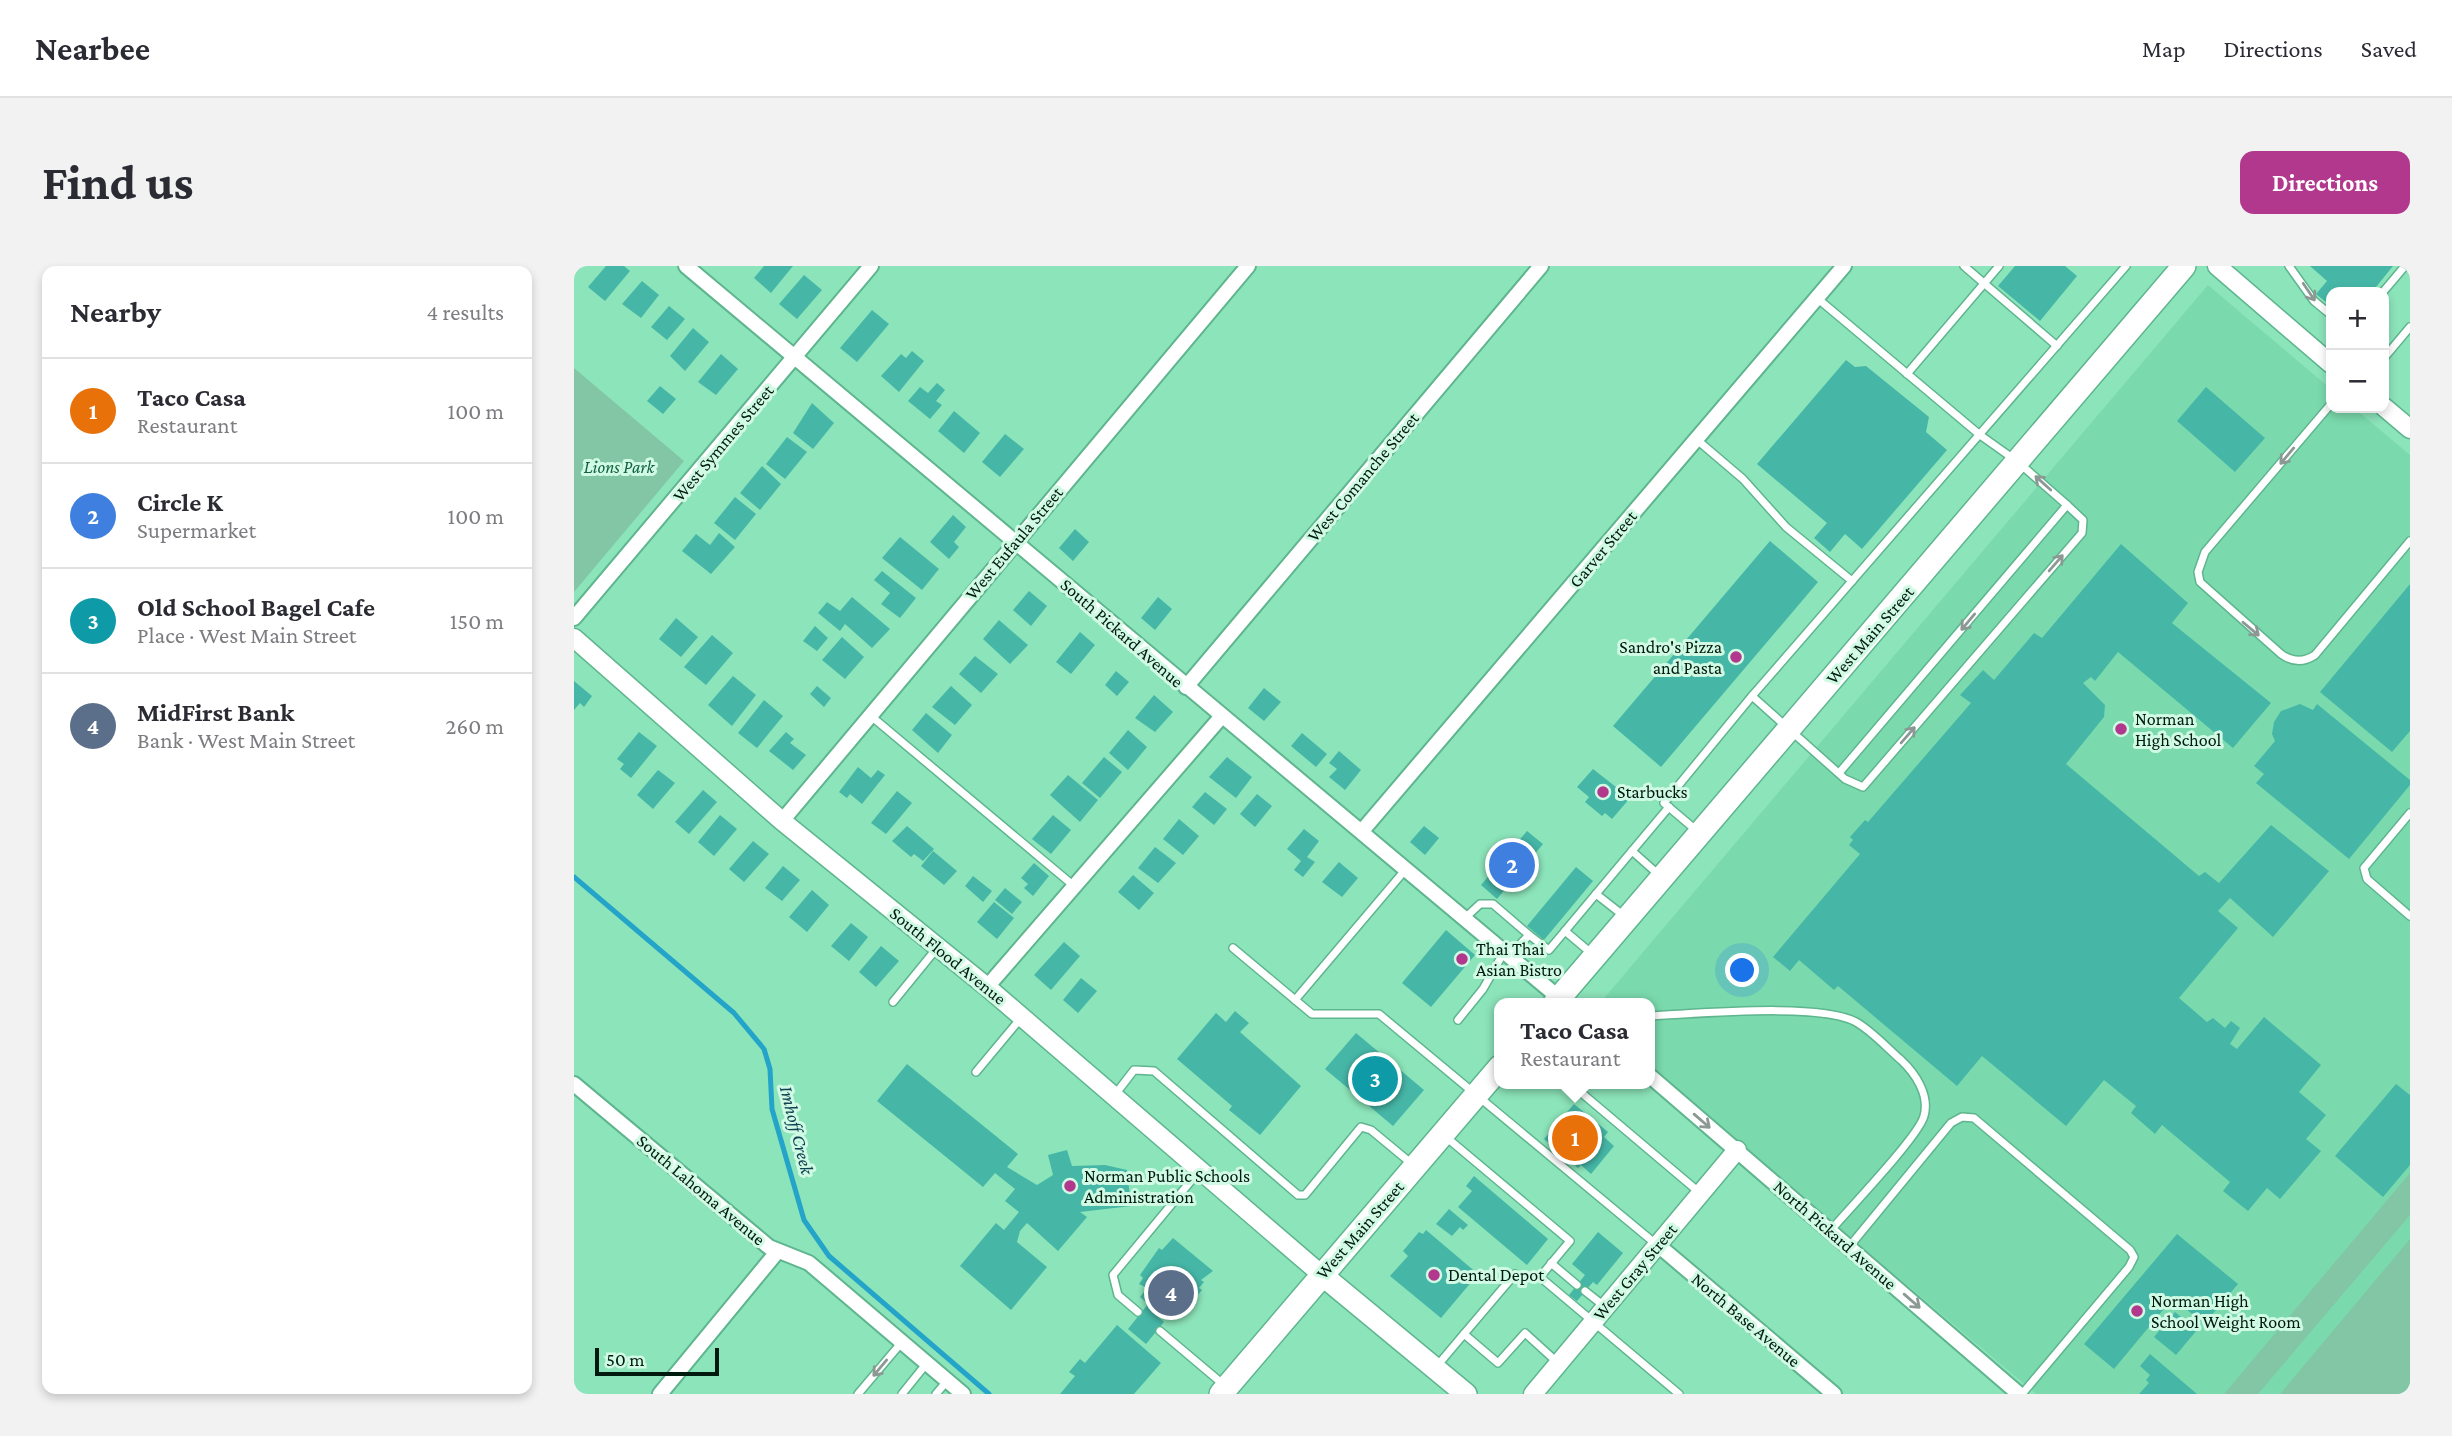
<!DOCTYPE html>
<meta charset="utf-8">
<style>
:root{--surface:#fff;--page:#f2f2f3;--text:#2b2b33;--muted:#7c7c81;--line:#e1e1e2;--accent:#b1388c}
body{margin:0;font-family:"Crimson Pro",serif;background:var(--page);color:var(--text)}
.controls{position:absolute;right:21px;top:21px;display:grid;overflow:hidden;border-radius:14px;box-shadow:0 4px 10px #0003}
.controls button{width:63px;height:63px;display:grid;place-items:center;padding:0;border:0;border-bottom:2px solid var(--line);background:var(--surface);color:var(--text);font:35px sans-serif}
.scale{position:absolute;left:21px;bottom:18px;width:124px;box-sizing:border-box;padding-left:7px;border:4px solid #001a0f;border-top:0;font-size:19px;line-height:24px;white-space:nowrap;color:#001a0f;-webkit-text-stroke:5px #d0fae4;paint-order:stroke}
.you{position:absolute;left:1169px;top:705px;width:24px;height:24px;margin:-18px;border:5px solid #fff;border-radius:50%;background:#1a73e8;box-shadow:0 0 0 10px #1a73e833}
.badge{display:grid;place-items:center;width:46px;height:46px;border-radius:50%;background:var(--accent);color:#fff;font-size:23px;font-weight:700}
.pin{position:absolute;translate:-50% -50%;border:4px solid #fff;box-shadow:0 2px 7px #0006}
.popup{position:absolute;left:920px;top:732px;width:161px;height:91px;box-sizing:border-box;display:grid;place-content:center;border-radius:14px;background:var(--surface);filter:drop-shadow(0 2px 5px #0005);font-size:23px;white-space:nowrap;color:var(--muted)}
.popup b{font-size:26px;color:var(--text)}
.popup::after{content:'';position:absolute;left:50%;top:100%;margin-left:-14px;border:14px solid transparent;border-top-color:var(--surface)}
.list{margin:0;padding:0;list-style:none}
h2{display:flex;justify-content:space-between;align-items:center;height:91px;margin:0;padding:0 28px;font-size:30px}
h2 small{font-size:23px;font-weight:400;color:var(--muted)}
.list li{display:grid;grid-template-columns:46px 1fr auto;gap:21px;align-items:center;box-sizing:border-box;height:105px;padding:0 28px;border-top:2px solid var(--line)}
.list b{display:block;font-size:26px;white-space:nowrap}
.list p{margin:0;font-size:23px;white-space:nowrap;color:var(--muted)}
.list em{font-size:23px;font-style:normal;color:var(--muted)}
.map{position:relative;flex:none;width:1836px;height:1128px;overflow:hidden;border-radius:14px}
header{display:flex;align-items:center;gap:42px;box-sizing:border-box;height:98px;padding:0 35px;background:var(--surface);border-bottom:2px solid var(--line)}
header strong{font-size:33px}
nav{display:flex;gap:38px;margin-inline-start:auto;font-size:24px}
.intro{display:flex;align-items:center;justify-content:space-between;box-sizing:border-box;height:168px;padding:0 42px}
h1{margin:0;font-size:49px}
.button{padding:18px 32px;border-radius:14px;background:var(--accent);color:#fff;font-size:24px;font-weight:700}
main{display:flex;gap:42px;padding:0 42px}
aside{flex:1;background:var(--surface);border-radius:14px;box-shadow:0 4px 10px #0003}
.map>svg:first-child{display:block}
.built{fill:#7adaad}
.green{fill:#82c6a5}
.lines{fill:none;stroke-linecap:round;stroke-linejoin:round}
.stream{stroke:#23a4c8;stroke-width:5}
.building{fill:#46b7a7}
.service-casing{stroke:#5eb58e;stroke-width:10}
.minor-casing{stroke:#5eb58e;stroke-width:18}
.tertiary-casing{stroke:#5eb58e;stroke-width:21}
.secondary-casing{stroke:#5eb58e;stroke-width:24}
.primary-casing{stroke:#5eb58e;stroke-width:26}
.service{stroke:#fff;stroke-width:7}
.minor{stroke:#fff;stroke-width:14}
.tertiary{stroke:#fff;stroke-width:18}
.secondary{stroke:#fff;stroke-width:21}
.primary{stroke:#fff;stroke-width:23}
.oneway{stroke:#8c9893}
.poi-dot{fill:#b1388c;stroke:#d0fae4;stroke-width:2.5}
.labels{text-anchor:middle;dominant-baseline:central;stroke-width:6;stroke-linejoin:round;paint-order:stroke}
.street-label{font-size:18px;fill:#001a0f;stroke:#d0fae4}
.park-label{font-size:18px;font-style:italic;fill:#116042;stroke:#d0fae4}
.poi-label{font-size:18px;fill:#001a0f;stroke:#d0fae4;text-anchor:start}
.water-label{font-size:19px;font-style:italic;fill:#0e4252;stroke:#d0fae4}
</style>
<header>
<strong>Nearbee</strong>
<nav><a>Map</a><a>Directions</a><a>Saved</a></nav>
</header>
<div class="intro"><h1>Find us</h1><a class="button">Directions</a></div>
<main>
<aside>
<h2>Nearby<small>4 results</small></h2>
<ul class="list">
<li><span class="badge" style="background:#e8710a">1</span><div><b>Taco Casa</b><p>Restaurant</p></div><em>100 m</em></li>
<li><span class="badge" style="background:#3f7fe0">2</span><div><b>Circle K</b><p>Supermarket</p></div><em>100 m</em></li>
<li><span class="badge" style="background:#0f9aa8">3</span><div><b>Old School Bagel Cafe</b><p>Place · West Main Street</p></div><em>150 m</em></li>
<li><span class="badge" style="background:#5c6f8a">4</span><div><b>MidFirst Bank</b><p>Bank · West Main Street</p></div><em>260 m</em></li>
</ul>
</aside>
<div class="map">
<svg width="1836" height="1128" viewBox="0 0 1836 1128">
<rect width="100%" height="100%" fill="#8ce4ba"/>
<!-- built -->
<polygon class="built" points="1634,19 1757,123 1757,142 1780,142 1836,189 1836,1128 1462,1128 1076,802 1076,737 1026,737"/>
<!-- green -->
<g class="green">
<polygon points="0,102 110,195 0,326"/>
<polygon points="1836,907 1836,949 1684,1128 1650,1128"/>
<polygon points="1836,973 1836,1128 1706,1128"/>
</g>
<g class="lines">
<!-- stream -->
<polyline class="stream" points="0,611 160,747 190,783 196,803 198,843 230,954 255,990 415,1128"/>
</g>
<!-- building -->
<g class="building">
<polygon points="32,0 50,0 56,5 31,35 14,21"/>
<polygon points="190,0 219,0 197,27 180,12"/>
<polygon points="1441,0 1491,0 1503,10 1466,55 1424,20"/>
<polygon points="1736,0 1819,0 1798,26 1757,26 1757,40 1742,28 1753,15"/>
<polygon points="230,9 248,24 223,53 205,38"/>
<polygon points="68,15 85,29 67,52 48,38"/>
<polygon points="95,40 111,53 93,74 77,61"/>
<polygon points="298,44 315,58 283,96 266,82"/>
<polygon points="119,62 135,76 111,105 96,90"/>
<polygon points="338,85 350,95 325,126 307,110 327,88 332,92"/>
<polygon points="147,88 164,103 142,129 124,116"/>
<polygon points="1272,94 1281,101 1292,100 1355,151 1352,166 1373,184 1288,283 1271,268 1256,286 1240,272 1253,257 1183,198"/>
<polygon points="363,117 371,124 362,135 368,139 356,153 334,135 346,121 354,127"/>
<polygon points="86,120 102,133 89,148 73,135"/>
<polygon points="1632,121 1691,172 1661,206 1603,155"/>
<polygon points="238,137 260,157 239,183 219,167"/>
<polygon points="380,145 406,167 390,187 364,165"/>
<polygon points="431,168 450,183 426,211 408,196"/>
<polygon points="213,171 233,186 211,213 192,198"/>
<polygon points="188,200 207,218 186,244 166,227"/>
<polygon points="161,231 182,248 161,274 140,257"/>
<polygon points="379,249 392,261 380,276 385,281 375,293 356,276"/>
<polygon points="501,263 515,276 499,295 485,282"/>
<polygon points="145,267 161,281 137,308 108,285 122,268 136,279"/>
<polygon points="326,271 365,303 348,324 308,292"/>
<polygon points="1196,275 1244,316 1087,501 1039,460"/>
<polygon points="1547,278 1614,337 1598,357 1697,437 1659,482 1544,386 1521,415 1517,411 1509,417 1531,439 1530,451 1492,498 1625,610 1631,606 1645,617 1697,559 1755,605 1699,671 1656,632 1644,645 1664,662 1605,732 1633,756 1639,752 1651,762 1657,755 1666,762 1656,778 1663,783 1690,751 1747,799 1725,826 1752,849 1732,873 1747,885 1706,933 1693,922 1674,945 1649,925 1656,916 1588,859 1581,868 1557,847 1562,840 1530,814 1492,860 1408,790 1383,820 1264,720 1260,724 1225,694 1216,705 1199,691 1286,588 1275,579 1279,574 1276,571 1291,554 1294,556 1397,437 1386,429 1409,404 1420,414 1460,367 1468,372"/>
<polygon points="308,305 342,332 326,352 307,338 316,327 300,314"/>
<polygon points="1836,318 1836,465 1818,486 1746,426"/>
<polygon points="455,325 473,340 457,360 439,344"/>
<polygon points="278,331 316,363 298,382 271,358 266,365 244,347 253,336 266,345"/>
<polygon points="584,331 598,343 581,364 567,352"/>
<polygon points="102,352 124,371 107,391 85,373"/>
<polygon points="425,354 454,379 436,398 409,373"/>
<polygon points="241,360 254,372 243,385 229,375"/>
<polygon points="506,366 521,379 497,408 482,396"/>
<polygon points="138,369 159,387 132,419 110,401"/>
<polygon points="268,371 290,391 271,413 248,394"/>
<polygon points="401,390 424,408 407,427 385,408"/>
<polygon points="542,405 555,416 543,430 531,419"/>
<polygon points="159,410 182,429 158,460 134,439"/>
<polygon points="0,415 18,430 10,441 6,437 0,444"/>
<polygon points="243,420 257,432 250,441 236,428"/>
<polygon points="377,420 398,439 381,459 358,441"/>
<polygon points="690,422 707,436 690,455 674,442"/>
<polygon points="580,429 599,446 581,466 561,452"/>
<polygon points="190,434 209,450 183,482 164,467"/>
<polygon points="1726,438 1739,444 1743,438 1836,514 1836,519 1775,593 1682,517 1690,508 1680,500 1701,475 1698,468 1700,456 1707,445"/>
<polygon points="352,447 378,469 364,487 338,464"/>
<polygon points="554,464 573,481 554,504 535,487"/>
<polygon points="65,466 83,480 57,512 46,503 50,498 43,493"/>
<polygon points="212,466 220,473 216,477 232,489 219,504 195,485"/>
<polygon points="728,467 753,488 742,501 717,480"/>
<polygon points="765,485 787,504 771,524 755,511 763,503 755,497"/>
<polygon points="530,491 548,506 526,532 508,517"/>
<polygon points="653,491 678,511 662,532 635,511"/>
<polygon points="284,501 297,512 304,504 311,509 288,538 276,528 273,532 265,526"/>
<polygon points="1019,503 1056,532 1038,553 1031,547 1028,550 1011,536 1015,531 1003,521"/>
<polygon points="84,504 101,517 79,543 63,529"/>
<polygon points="494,509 524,534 506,556 476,529"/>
<polygon points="129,524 143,536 115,568 101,556"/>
<polygon points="323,525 338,537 312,568 297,557"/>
<polygon points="631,526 653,543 640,559 618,541"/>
<polygon points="683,528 698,540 681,561 666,548"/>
<polygon points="146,549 163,563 140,590 124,576"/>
<polygon points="479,549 497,564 477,588 458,573"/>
<polygon points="605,553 625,570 609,589 589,573"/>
<polygon points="333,560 360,583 349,595 340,588 337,591 318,575"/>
<polygon points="850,560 865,572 851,589 836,576"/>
<polygon points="730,563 745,575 733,591 741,596 729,611 720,604 727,595 713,583"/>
<polygon points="953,565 969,578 923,633 907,619"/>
<polygon points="179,575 195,588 170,616 155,603"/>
<polygon points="581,581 602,597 584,617 564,602"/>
<polygon points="359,585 383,605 370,619 347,600"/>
<polygon points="765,596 784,612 768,631 748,616"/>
<polygon points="460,597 475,610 459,630 450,622 454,618 447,612"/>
<polygon points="209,600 226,614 208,635 191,622"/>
<polygon points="1002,601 1019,615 970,674 953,660"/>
<polygon points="559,609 580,627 565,644 544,626"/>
<polygon points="399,610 418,625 409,636 391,620"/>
<polygon points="431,622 448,636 438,648 421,634"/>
<polygon points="238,624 255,639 233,666 215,651"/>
<polygon points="420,636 440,652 423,673 403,656"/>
<polygon points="277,657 294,671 275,695 257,680"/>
<polygon points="872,664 901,689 857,741 828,717"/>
<polygon points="490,676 506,690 477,724 460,709"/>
<polygon points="307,680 325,695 302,721 285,706"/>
<polygon points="507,712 523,725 504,747 489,734"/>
<polygon points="661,745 675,757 666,766 727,820 686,869 655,844 658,840 603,793 642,747 652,756"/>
<polygon points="782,767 850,824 819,860 751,803"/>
<polygon points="333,798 444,888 433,901 463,919 479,909 474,889 493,884 498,900 531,899 553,904 557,940 506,946 513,951 484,985 453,957 446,965 443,976 473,1001 437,1044 386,1000 422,957 430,964 445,946 431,935 441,923 421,907 409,921 303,835"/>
<polygon points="1822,818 1836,829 1836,899 1809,931 1761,890"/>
<polygon points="1000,838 1034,866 1030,871 1040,880 1017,908 1007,899 1004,902 970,873"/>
<polygon points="900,910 974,973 953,999 884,941 898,925 892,920"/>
<polygon points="875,943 894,959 889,964 886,961 878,970 862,958"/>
<polygon points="852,964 904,1008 867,1052 816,1010 834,990 829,985 845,966 849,968"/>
<polygon points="1024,966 1049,987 1023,1019 1019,1016 1003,1035 995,1029 1011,1009 998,998"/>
<polygon points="1603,968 1664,1018 1630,1058 1599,1032 1540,1103 1510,1078"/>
<polygon points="599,972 639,1005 627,1014 630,1016 625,1022 628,1024 619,1034 610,1034 603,1043 594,1036 583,1050 590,1056 572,1078 554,1063 574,1038 566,1031 573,1022 565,1018 569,1012 566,1009 585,982 588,984"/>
<polygon points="1601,1046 1623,1064 1602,1089 1580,1071"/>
<polygon points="543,1059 587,1097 560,1128 486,1128 501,1110 495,1106 506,1093 511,1097"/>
<polygon points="1576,1088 1623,1128 1565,1128 1575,1117 1572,1114 1576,1109 1566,1100"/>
</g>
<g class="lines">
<!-- service casing -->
<g class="service-casing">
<g id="service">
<polyline points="1390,0 1483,80"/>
<polyline points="1715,0 1740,35 1757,49"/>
<polyline points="1809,26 1831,0"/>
<polyline points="1243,32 1406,169 1444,196 1493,239"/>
<polyline points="1810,92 1836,61"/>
<polyline points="1333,108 1425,0"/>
<path d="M1757 138 1631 286 1624 306 1626 316 1707 388C1718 396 1729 397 1741 389L1836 275"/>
<polyline points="1122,173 1169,213 1212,261 1278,315"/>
<polyline points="1178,430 1271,513 1289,521 1508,267 1509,254 1493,239 1265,507"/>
<polyline points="297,450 500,620"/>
<polyline points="1836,547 1790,602 1793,613 1836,650"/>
<polyline points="1123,565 1090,537 1178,430 1552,0"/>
<polyline points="1085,609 1058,585 1095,541"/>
<polyline points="1022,628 1050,650"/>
<polyline points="891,652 906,638 919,638 955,669"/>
<polyline points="659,682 738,748 805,748 1083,979"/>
<polyline points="1017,687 991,665 1058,585"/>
<polyline points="936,689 955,669 975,684 991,665"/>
<polyline points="721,734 832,603"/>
<polyline points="319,736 363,682"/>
<path d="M1076 750C1123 748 1245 736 1282 756 1298 765 1313 782 1327 794 1341 807 1356 829 1350 850 1345 870 1274 944 1256 965"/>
<polyline points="884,754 909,723 930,686"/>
<polyline points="402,806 447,752"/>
<polyline points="997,818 1126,927"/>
<polyline points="540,830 560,804 580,805 724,929 731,929 787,861 797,864 838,898"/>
<polyline points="872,871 996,975 966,1011 1105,1128"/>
<polyline points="1275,981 1377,857 1388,851 1400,852 1556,984 1560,991 1555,1001 1448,1128"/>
<polyline points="977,997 1003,1019"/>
<polyline points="1011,1025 1030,1040"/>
<polyline points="564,1046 544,1029 539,1009 626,904"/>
<polyline points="586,1065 650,1119"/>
<polyline points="890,1068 941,1008"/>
<polyline points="863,1100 890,1068 924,1097 951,1067 984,1097"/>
<polyline points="284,1128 328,1076"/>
<polyline points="328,1128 353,1097"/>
<polyline points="362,1128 373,1115"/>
</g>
</g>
<!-- minor casing -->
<g class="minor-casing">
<g id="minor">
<polyline points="112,0 990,736"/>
<polyline points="0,352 297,0"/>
<polyline points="612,421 967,0"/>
<polyline points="208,555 674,0"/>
<polyline points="788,565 1270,0"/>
<polyline points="413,721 648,450"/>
<polyline points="1076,810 1445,1128"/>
<polyline points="0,818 195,981 235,997 389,1128"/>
<polyline points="1084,979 1260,1128"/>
<polyline points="86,1128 203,986"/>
</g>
</g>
<!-- tertiary casing -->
<g class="tertiary-casing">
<g id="tertiary">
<polyline points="1643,0 1757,98"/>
<polyline points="1810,141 1836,163"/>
<polyline points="0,372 208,555 413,721 748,1009"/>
<polyline points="959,1128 1163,884"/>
</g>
</g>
<!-- secondary casing -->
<g class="secondary-casing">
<polyline id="secondary" points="748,1009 892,1128"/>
</g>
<!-- primary casing -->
<g class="primary-casing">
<g id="primary">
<polyline points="981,737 1610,0"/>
<polyline points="647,1128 926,801"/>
</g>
</g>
<!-- service -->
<use href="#service" class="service"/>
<!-- minor -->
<use href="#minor" class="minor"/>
<!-- tertiary -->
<use href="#tertiary" class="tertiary"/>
<!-- secondary -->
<use href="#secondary" class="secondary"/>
<!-- primary -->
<use href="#primary" class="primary"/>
</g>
<!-- one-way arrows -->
<defs><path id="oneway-shaft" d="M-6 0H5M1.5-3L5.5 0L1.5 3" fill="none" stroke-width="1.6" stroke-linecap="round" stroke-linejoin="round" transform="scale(1.75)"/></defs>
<g class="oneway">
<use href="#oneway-shaft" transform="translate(1735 26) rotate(56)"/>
<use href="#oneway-shaft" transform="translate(1713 190) rotate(130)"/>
<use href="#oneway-shaft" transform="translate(1469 217) rotate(-138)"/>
<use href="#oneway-shaft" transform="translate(1482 297) rotate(-49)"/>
<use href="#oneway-shaft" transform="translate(1394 356) rotate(130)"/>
<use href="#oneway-shaft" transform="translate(1677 363) rotate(40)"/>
<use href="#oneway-shaft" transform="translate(1334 469) rotate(-49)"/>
<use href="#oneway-shaft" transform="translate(1128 855) rotate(41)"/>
<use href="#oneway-shaft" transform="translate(1338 1035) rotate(41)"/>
<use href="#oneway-shaft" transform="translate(306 1102) rotate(130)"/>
</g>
<!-- markers -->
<g class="poi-dot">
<circle cx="1162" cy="391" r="7"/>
<circle cx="1547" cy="463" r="7"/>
<circle cx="1029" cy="526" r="7"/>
<circle cx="888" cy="693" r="7"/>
<circle cx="496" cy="920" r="7"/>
<circle cx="860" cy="1009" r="7"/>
<circle cx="1563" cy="1045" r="7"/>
</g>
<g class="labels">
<!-- street labels -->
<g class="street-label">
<text transform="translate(149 177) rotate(-50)">West Symmes Street</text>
<text transform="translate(789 211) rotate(-50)">West Comanche Street</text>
<text transform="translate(440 277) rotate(-50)">West Eufaula Street</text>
<text transform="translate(1029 283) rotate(-50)">Garver Street</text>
<text transform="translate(548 367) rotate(41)">South Pickard Avenue</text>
<text transform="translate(1296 369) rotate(-49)">West Main Street</text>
<text transform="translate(374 690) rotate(39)">South Flood Avenue</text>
<text transform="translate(127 924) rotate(40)">South Lahoma Avenue</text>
<text transform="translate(786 964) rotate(-49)">West Main Street</text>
<text transform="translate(1261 969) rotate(41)">North Pickard Avenue</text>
<text transform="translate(1061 1006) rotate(-50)">West Gray Street</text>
<text transform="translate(1172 1054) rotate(40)">North Base Avenue</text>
</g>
<!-- park labels -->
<g class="park-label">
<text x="45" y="201">Lions Park</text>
</g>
<!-- poi labels -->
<g class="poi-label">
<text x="1148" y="381" text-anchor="end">Sandro's Pizza<tspan x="1148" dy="21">and Pasta</tspan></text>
<text x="1561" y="453">Norman<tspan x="1561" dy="21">High School</tspan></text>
<text x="1043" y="526">Starbucks</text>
<text x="902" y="683">Thai Thai<tspan x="902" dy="21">Asian Bistro</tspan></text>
<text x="510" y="910">Norman Public Schools<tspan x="510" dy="21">Administration</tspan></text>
<text x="874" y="1009">Dental Depot</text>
<text x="1577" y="1035">Norman High<tspan x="1577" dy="21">School Weight Room</tspan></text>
</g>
<!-- water labels -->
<g class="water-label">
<text transform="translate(223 864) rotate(76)">Imhoff Creek</text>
</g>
</g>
</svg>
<div class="controls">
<button>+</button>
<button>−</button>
</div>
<div class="scale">50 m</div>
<div class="you"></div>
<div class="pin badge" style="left:1001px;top:872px;background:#e8710a">1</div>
<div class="popup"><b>Taco Casa</b>Restaurant</div>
<div class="pin badge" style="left:938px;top:599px;background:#3f7fe0">2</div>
<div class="pin badge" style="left:801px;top:813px;background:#0f9aa8">3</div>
<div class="pin badge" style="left:597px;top:1027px;background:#5c6f8a">4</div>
</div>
</main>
